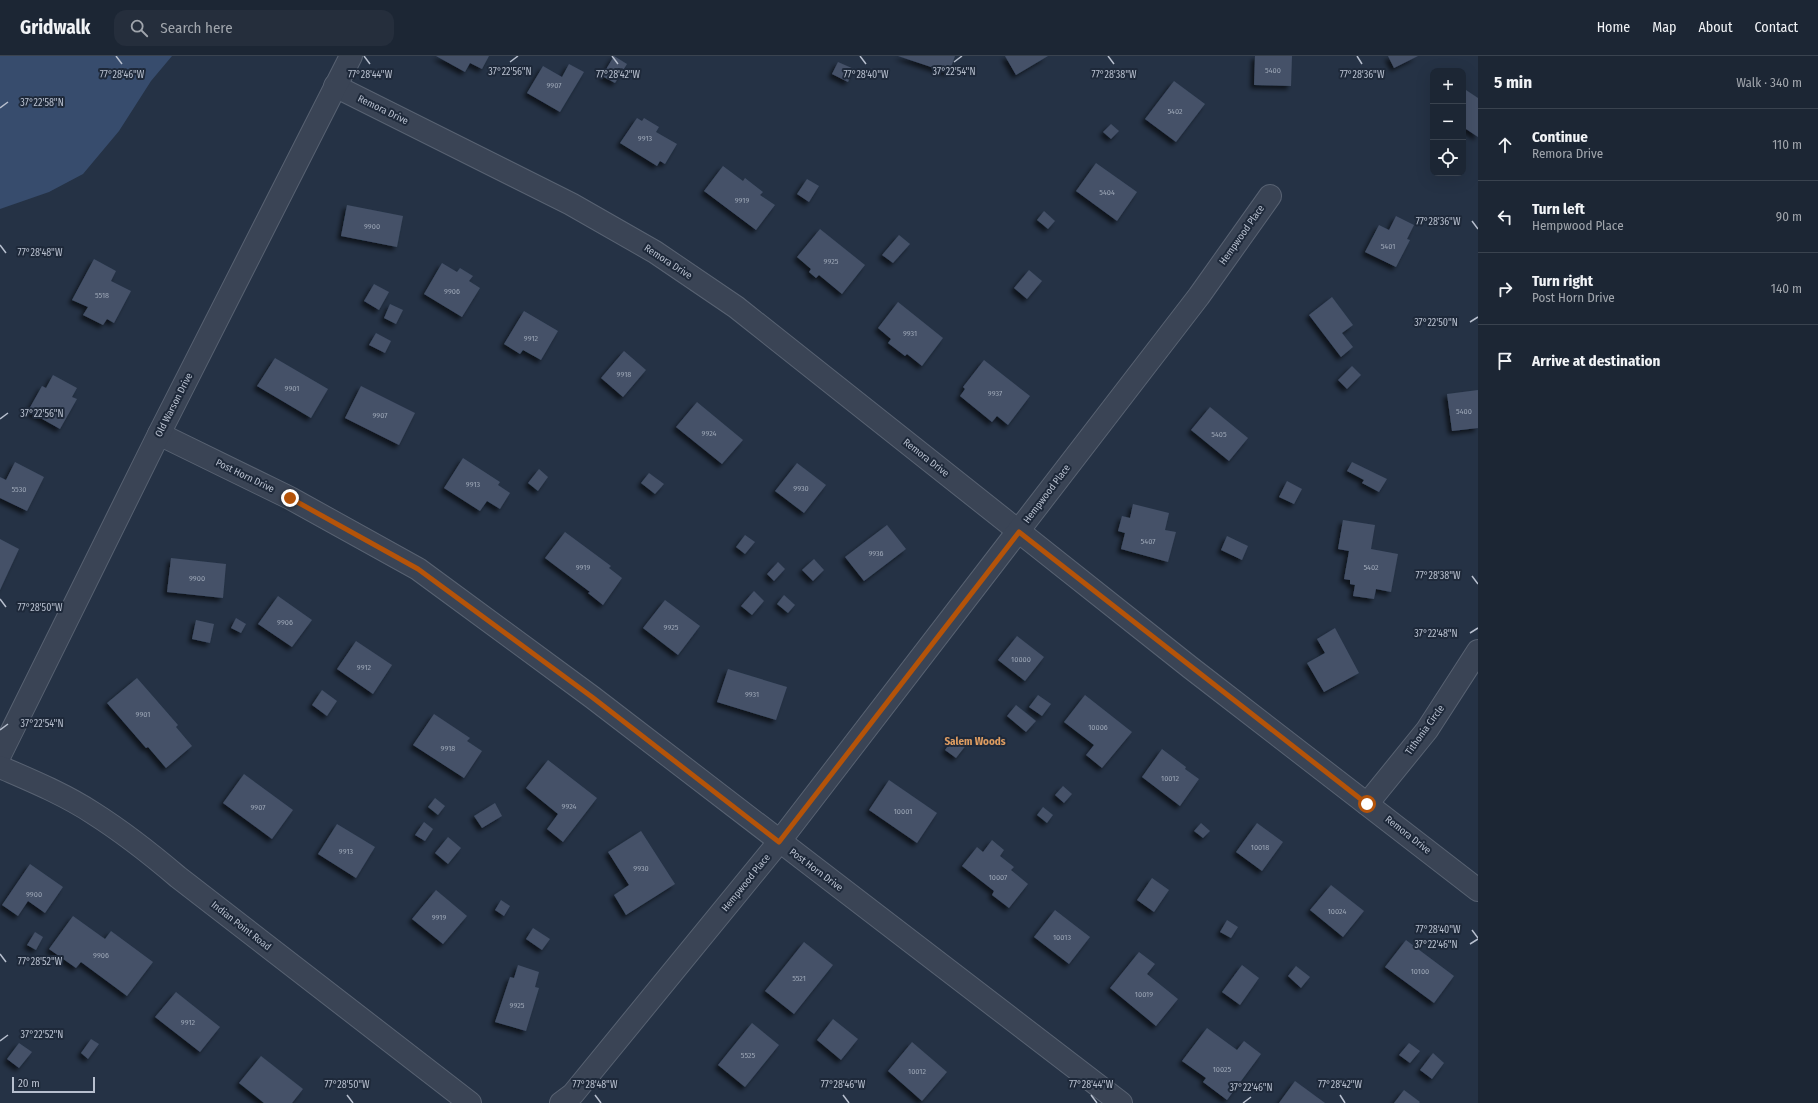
<!DOCTYPE html>
<meta charset="utf-8">
<style>
:root{--surface:#1c2634;--page:#252e3c;--text:#f1f3f6;--muted:#a0a5ac;--line:#3a434f}
body{margin:0;font-family:"Fira Sans Condensed",sans-serif;background:var(--page);color:var(--text)}
.controls{position:absolute;right:12px;top:12px;display:grid;overflow:hidden;border-radius:8px;box-shadow:0 4px 16px #0002}
.controls button{width:36px;height:36px;display:grid;place-items:center;padding:0;border:0;border-bottom:1px solid var(--line);background:var(--surface);color:var(--text);font:20px sans-serif}
.scale{position:absolute;left:12px;bottom:10px;width:83px;box-sizing:border-box;padding-left:4px;border:2px solid #b7bfce;border-top:0;font-size:11px;line-height:14px;white-space:nowrap;color:#b7bfce;-webkit-text-stroke:3px #1e293a;paint-order:stroke}
.stop{position:absolute;width:12px;height:12px;margin:-9px;border:3px solid #b45309;border-radius:50%;background:#fff}
.stop.end{background:#b45309;border-color:#fff;box-shadow:0 1px 4px #0008}
.list{margin:0;padding:0;list-style:none}
h2{display:flex;justify-content:space-between;align-items:center;height:52px;margin:0;padding:0 16px;font-size:17px}
h2 small{font-size:13px;font-weight:400;color:var(--muted)}
.list li{display:grid;grid-template-columns:26px 1fr auto;gap:12px;align-items:center;box-sizing:border-box;height:72px;padding:0 16px;border-top:1px solid var(--line)}
.list b{display:block;font-size:15px;white-space:nowrap}
.list p{margin:0;font-size:13px;white-space:nowrap;color:var(--muted)}
.list em{font-size:13px;font-style:normal;color:var(--muted)}
.icon{flex:none;width:22px;height:22px;fill:none;stroke:currentColor;stroke-width:2;stroke-linecap:round;stroke-linejoin:round}
.map{position:relative;flex:none;width:1478px;height:1047px;overflow:hidden}
header{display:flex;align-items:center;gap:24px;box-sizing:border-box;height:56px;padding:0 20px;background:var(--surface);border-bottom:1px solid var(--line)}
header strong{font-size:19px}
nav{display:flex;gap:22px;margin-inline-start:auto;font-size:14px}
.search{width:280px;height:36px;background:var(--page);display:flex;align-items:center;gap:10px;box-sizing:border-box;padding:0 14px;border-radius:12px;color:var(--muted);font-size:15px}
main{display:flex}
aside{flex:1;background:var(--surface)}
.map>svg:first-child{display:block}
.water{fill:#374c6d}
.building{fill:#445168;filter:url(#shadow)}
.lines{fill:none;stroke-linecap:round;stroke-linejoin:round}
.minor-casing{stroke:#586272;stroke-width:24}
.minor{stroke:#3a4455;stroke-width:22}
.route{stroke:#b45309;stroke-width:5}
.ticks{fill:none;stroke:#b7bfce;stroke-width:1.5}
.labels{text-anchor:middle;dominant-baseline:central;stroke-width:4;stroke-linejoin:round;paint-order:stroke}
.number-label{font-size:8px;fill:#9aa4b4}
.street-label{font-size:10px;fill:#b7bfce;stroke:#1e293a}
.neighbourhood-label{font-size:11px;font-weight:bold;fill:#df9d61;stroke:#1e293a}
.ticks-label{font-size:10px;text-anchor:middle;fill:#b7bfce;stroke:#1e293a;stroke-width:4;stroke-linejoin:round;paint-order:stroke}
</style>
<header>
<strong>Gridwalk</strong>
<div class="search"><svg class="icon" aria-label="search" viewBox="0 0 24 24"><circle cx="10" cy="10" r="6"/><path d="M15 15l6 6"/></svg>Search here</div>
<nav><a>Home</a><a>Map</a><a>About</a><a>Contact</a></nav>
</header>
<main>
<div class="map">
<svg width="1478" height="1047" viewBox="0 0 1478 1047">
<defs>
<filter id="shadow"><feDropShadow dx="-3.5" dy="3.5" stdDeviation="2" flood-color="#0009"/></filter>
</defs>
<rect width="100%" height="100%" fill="#253245"/>
<!-- water -->
<polygon class="water" points="0,0 172,0 151,25 119,75 83,118 49,136 0,153"/>
<!-- building -->
<g class="building">
<polygon points="436,0 489,0 482,13 470,7 465,16"/>
<polygon points="614,0 627,8 615,27 602,20"/>
<polygon points="898,0 955,0 949,17"/>
<polygon points="1005,0 1048,0 1016,19"/>
<polygon points="1255,0 1292,0 1291,30 1254,29"/>
<polygon points="1388,0 1418,0 1394,12"/>
<polygon points="838,6 854,13 848,26 832,18"/>
<polygon points="569,8 584,16 560,56 527,37 543,10 562,21"/>
<polygon points="1174,25 1205,48 1176,86 1145,63"/>
<polygon points="1466,34 1478,42 1478,81 1463,71 1463,38"/>
<polygon points="637,62 642,65 644,62 659,71 656,76 677,88 665,108 660,105 657,110 620,87"/>
<polygon points="1111,68 1119,75 1111,83 1103,76"/>
<polygon points="1096,107 1137,136 1117,165 1076,135"/>
<polygon points="723,110 743,125 745,122 763,136 760,139 775,149 756,174 704,135"/>
<polygon points="807,123 819,130 809,146 797,138"/>
<polygon points="347,149 403,160 397,191 341,180"/>
<polygon points="1044,155 1055,165 1048,173 1037,164"/>
<polygon points="1396,160 1414,169 1407,183 1410,184 1396,211 1365,196 1379,169 1389,174"/>
<polygon points="820,173 865,209 842,238 819,219 816,222 809,216 811,213 797,201"/>
<polygon points="899,179 910,188 893,207 882,199"/>
<polygon points="94,203 116,215 111,225 131,235 114,267 107,263 103,269 83,259 88,251 72,244"/>
<polygon points="442,207 457,216 460,212 473,220 469,225 480,232 462,261 424,238"/>
<polygon points="1029,214 1042,225 1027,243 1014,232"/>
<polygon points="374,228 389,236 379,254 364,245"/>
<polygon points="1332,241 1353,269 1342,277 1353,291 1341,301 1309,259"/>
<polygon points="898,246 943,282 922,310 907,298 905,300 888,287 891,283 878,272"/>
<polygon points="390,248 403,254 396,268 384,262"/>
<polygon points="524,255 558,275 541,304 523,294 520,298 504,288"/>
<polygon points="376,277 391,285 385,297 369,289"/>
<polygon points="624,295 646,314 623,341 601,322"/>
<polygon points="275,302 328,333 311,362 257,330"/>
<polygon points="984,304 1030,340 1008,369 997,360 992,366 960,340 965,333 963,331"/>
<polygon points="1352,310 1361,319 1347,333 1338,324"/>
<polygon points="53,319 77,332 72,341 77,343 60,373 28,355 42,330 46,332"/>
<polygon points="361,330 415,357 399,389 345,362"/>
<polygon points="1478,334 1478,372 1452,375 1447,338"/>
<polygon points="697,346 743,384 722,408 676,371"/>
<polygon points="1210,351 1248,382 1229,405 1191,374"/>
<polygon points="463,402 500,426 498,429 510,437 500,453 487,445 480,455 444,432"/>
<polygon points="15,406 44,421 27,455 0,442 0,421 6,424"/>
<polygon points="1352,406 1387,423 1379,436 1362,427 1364,424 1347,415"/>
<polygon points="797,407 826,429 804,457 775,435"/>
<polygon points="539,413 548,421 538,435 528,427"/>
<polygon points="649,417 664,428 655,438 641,427"/>
<polygon points="1287,425 1302,433 1294,448 1279,441"/>
<polygon points="1133,448 1169,457 1165,474 1176,476 1168,506 1121,493 1125,477 1118,475 1122,460 1130,462"/>
<polygon points="1343,464 1375,469 1371,493 1398,498 1391,536 1376,533 1374,543 1353,540 1355,529 1350,528 1350,524 1344,523 1349,495 1338,493"/>
<polygon points="887,469 906,493 864,525 845,501"/>
<polygon points="565,476 611,510 609,512 622,522 603,549 588,537 590,536 545,502"/>
<polygon points="745,479 755,486 745,498 736,491"/>
<polygon points="1227,480 1248,490 1242,504 1221,494"/>
<polygon points="0,483 19,493 0,534"/>
<polygon points="171,502 226,508 223,542 167,536"/>
<polygon points="814,503 824,514 813,525 802,514"/>
<polygon points="778,506 785,513 774,525 767,518"/>
<polygon points="754,535 764,545 752,559 741,550"/>
<polygon points="784,539 795,549 788,557 777,548"/>
<polygon points="278,540 312,564 292,591 258,568"/>
<polygon points="665,544 700,570 678,599 643,572"/>
<polygon points="236,562 246,568 241,577 231,572"/>
<polygon points="196,564 214,568 210,587 192,583"/>
<polygon points="1335,572 1359,617 1324,636 1307,607 1325,597 1317,583"/>
<polygon points="1017,580 1044,601 1025,625 998,604"/>
<polygon points="356,585 392,609 373,638 337,613"/>
<polygon points="728,613 787,631 776,664 717,646"/>
<polygon points="137,622 178,669 176,671 192,690 166,712 148,691 146,692 107,647"/>
<polygon points="322,634 337,645 327,660 312,649"/>
<polygon points="1038,639 1051,648 1042,660 1029,651"/>
<polygon points="1085,639 1132,676 1102,712 1086,699 1094,689 1064,666"/>
<polygon points="1016,649 1036,665 1026,676 1007,660"/>
<polygon points="434,658 470,682 467,685 482,695 464,722 413,689"/>
<polygon points="956,679 967,688 956,702 945,694"/>
<polygon points="1162,693 1186,711 1185,713 1199,723 1180,750 1142,721"/>
<polygon points="548,704 597,742 563,786 547,773 558,758 526,732"/>
<polygon points="244,718 293,754 272,783 223,747"/>
<polygon points="889,724 937,757 917,787 869,754"/>
<polygon points="1063,730 1072,738 1064,747 1055,739"/>
<polygon points="435,742 445,750 438,759 428,751"/>
<polygon points="495,747 502,760 482,772 474,760"/>
<polygon points="1043,751 1053,759 1047,767 1037,759"/>
<polygon points="424,766 433,773 425,785 415,779"/>
<polygon points="1201,767 1210,775 1203,782 1194,775"/>
<polygon points="1257,767 1283,786 1262,815 1236,796"/>
<polygon points="337,768 375,791 356,822 318,798"/>
<polygon points="641,775 675,828 626,859 614,839 629,829 608,796"/>
<polygon points="448,781 461,792 448,808 435,797"/>
<polygon points="992,784 1004,794 1000,800 1014,811 1011,814 1028,828 1009,852 992,839 994,835 962,810 977,791 983,796"/>
<polygon points="30,808 63,831 45,857 28,845 18,860 2,849"/>
<polygon points="1152,822 1169,834 1154,856 1137,844"/>
<polygon points="1331,829 1364,855 1343,881 1310,854"/>
<polygon points="436,834 467,860 443,888 412,863"/>
<polygon points="501,844 510,850 504,860 495,854"/>
<polygon points="1055,854 1090,881 1069,908 1034,881"/>
<polygon points="73,860 105,883 111,875 153,906 127,940 81,906 76,912 49,893"/>
<polygon points="1227,864 1238,871 1231,882 1220,876"/>
<polygon points="533,872 550,883 542,894 526,883"/>
<polygon points="35,876 43,881 36,894 27,889"/>
<polygon points="1406,884 1454,920 1434,947 1385,911"/>
<polygon points="804,886 833,909 794,958 765,935"/>
<polygon points="1139,896 1155,908 1147,918 1178,943 1156,970 1110,932"/>
<polygon points="518,909 539,916 535,931 539,932 526,975 495,966 510,921 514,922"/>
<polygon points="1242,909 1259,922 1240,949 1222,936"/>
<polygon points="1296,910 1310,921 1301,932 1288,920"/>
<polygon points="176,936 220,971 200,996 155,961"/>
<polygon points="833,963 858,983 841,1004 817,984"/>
<polygon points="752,967 779,989 745,1031 718,1009"/>
<polygon points="1207,972 1237,994 1244,985 1261,998 1227,1044 1203,1026 1206,1022 1182,1005"/>
<polygon points="91,983 99,988 88,1003 81,997"/>
<polygon points="912,986 947,1016 922,1045 888,1015"/>
<polygon points="19,987 32,996 19,1012 7,1003"/>
<polygon points="1409,987 1420,995 1410,1007 1399,999"/>
<polygon points="1433,997 1444,1007 1432,1023 1420,1014"/>
<polygon points="261,1000 303,1033 292,1047 264,1047 239,1027"/>
<polygon points="1295,1025 1325,1047 1279,1047"/>
<polygon points="1404,1034 1420,1046 1419,1047 1394,1047"/>
</g>
<g class="lines">
<!-- minor casing -->
<g class="minor-casing">
<g id="minor">
<polyline points="335,30 571,148 655,196 736,251 1191,612 1478,834"/>
<polyline points="159,378 290,442 418,513 592,641 1121,1047"/>
<polyline points="0,699 159,378 351,0"/>
<path d="M0 711C32 725 64 738 93 757 123 776 151 798 178 821L470 1047"/>
<polyline points="1367,748 1427,674 1478,595"/>
<polyline points="561,1047 573,1038 779,786 1199,240 1270,140"/>
</g>
</g>
<!-- minor -->
<use href="#minor" class="minor"/>
</g>
<g class="lines">
<!-- route -->
<polyline class="route" points="290,442 418,513 592,641 779,786 1019,476 1367,748"/>
</g>
<!-- ticks -->
<path class="ticks" d="M116 0 122 8M364 0 370 8M612 0 618 8M860 0 866 8M1108 0 1114 8M1357 0 1362 8M510 6 518 0M954 6 962 0M0 52 8 46M1472 165 1478 173M0 189 6 197M1470 266 1478 261M0 363 8 357M1472 520 1478 528M0 543 6 551M1470 577 1478 572M0 674 8 668M1472 874 1478 882M1470 888 1478 883M0 898 6 906M0 985 8 979M347 1039 353 1047M595 1039 601 1047M843 1039 849 1047M1091 1039 1097 1047M1340 1039 1345 1047M1243 1047 1251 1041"/>
<g class="labels">
<!-- number labels -->
<g class="number-label">
<text x="1273" y="14">5400</text>
<text x="554" y="29">9907</text>
<text x="1175" y="55">5402</text>
<text x="645" y="82">9913</text>
<text x="1107" y="136">5404</text>
<text x="742" y="144">9919</text>
<text x="372" y="170">9900</text>
<text x="1388" y="190">5401</text>
<text x="831" y="205">9925</text>
<text x="452" y="235">9906</text>
<text x="102" y="239">5518</text>
<text x="910" y="277">9931</text>
<text x="531" y="282">9912</text>
<text x="624" y="318">9918</text>
<text x="292" y="332">9901</text>
<text x="995" y="337">9937</text>
<text x="1464" y="355">5400</text>
<text x="380" y="359">9907</text>
<text x="709" y="377">9924</text>
<text x="1219" y="378">5405</text>
<text x="473" y="428">9913</text>
<text x="801" y="432">9930</text>
<text x="19" y="433">5530</text>
<text x="1148" y="485">5407</text>
<text x="876" y="497">9936</text>
<text x="583" y="511">9919</text>
<text x="1371" y="511">5402</text>
<text x="197" y="522">9900</text>
<text x="285" y="566">9906</text>
<text x="671" y="571">9925</text>
<text x="1021" y="603">10000</text>
<text x="364" y="611">9912</text>
<text x="752" y="638">9931</text>
<text x="143" y="658">9901</text>
<text x="1098" y="671">10006</text>
<text x="448" y="692">9918</text>
<text x="1170" y="722">10012</text>
<text x="569" y="750">9924</text>
<text x="258" y="751">9907</text>
<text x="903" y="755">10001</text>
<text x="1260" y="791">10018</text>
<text x="346" y="795">9913</text>
<text x="641" y="812">9930</text>
<text x="998" y="821">10007</text>
<text x="34" y="838">9900</text>
<text x="1337" y="855">10024</text>
<text x="439" y="861">9919</text>
<text x="1062" y="881">10013</text>
<text x="101" y="899">9906</text>
<text x="1420" y="915">10100</text>
<text x="799" y="922">5521</text>
<text x="1144" y="938">10019</text>
<text x="517" y="949">9925</text>
<text x="188" y="966">9912</text>
<text x="748" y="999">5525</text>
<text x="1222" y="1013">10025</text>
<text x="917" y="1015">10012</text>
</g>
<!-- street labels -->
<g class="street-label">
<text transform="translate(383 54) rotate(26)">Remora Drive</text>
<text transform="translate(1242 179) rotate(-55)">Hempwood Place</text>
<text transform="translate(668 206) rotate(33)">Remora Drive</text>
<text transform="translate(174 349) rotate(-63)">Old Warson Drive</text>
<text transform="translate(926 402) rotate(38)">Remora Drive</text>
<text transform="translate(245 420) rotate(26)">Post Horn Drive</text>
<text transform="translate(1047 438) rotate(-53)">Hempwood Place</text>
<text transform="translate(1425 674) rotate(-54)">Tithonia Circle</text>
<text transform="translate(1408 779) rotate(38)">Remora Drive</text>
<text transform="translate(816 814) rotate(37)">Post Horn Drive</text>
<text transform="translate(746 827) rotate(-51)">Hempwood Place</text>
<text transform="translate(241 870) rotate(38)">Indian Point Road</text>
</g>
<!-- neighbourhood labels -->
<g class="neighbourhood-label">
<text x="975" y="685">Salem Woods</text>
</g>
</g>
<g class="ticks-label">
<text x="510" y="19">37°22'56"N</text>
<text x="954" y="19">37°22'54"N</text>
<text x="122" y="22">77°28'46"W</text>
<text x="370" y="22">77°28'44"W</text>
<text x="618" y="22">77°28'42"W</text>
<text x="1114" y="22">77°28'38"W</text>
<text x="1362" y="22">77°28'36"W</text>
<text x="866" y="22">77°28'40"W</text>
<text x="42" y="50">37°22'58"N</text>
<text x="1438" y="169">77°28'36"W</text>
<text x="40" y="200">77°28'48"W</text>
<text x="1436" y="270">37°22'50"N</text>
<text x="42" y="361">37°22'56"N</text>
<text x="1438" y="523">77°28'38"W</text>
<text x="40" y="555">77°28'50"W</text>
<text x="1436" y="581">37°22'48"N</text>
<text x="42" y="671">37°22'54"N</text>
<text x="1438" y="877">77°28'40"W</text>
<text x="1436" y="892">37°22'46"N</text>
<text x="40" y="909">77°28'52"W</text>
<text x="42" y="982">37°22'52"N</text>
<text x="347" y="1032">77°28'50"W</text>
<text x="595" y="1032">77°28'48"W</text>
<text x="843" y="1032">77°28'46"W</text>
<text x="1091" y="1032">77°28'44"W</text>
<text x="1340" y="1032">77°28'42"W</text>
<text x="1251" y="1035">37°22'46"N</text>
</g>
</svg>
<div class="controls">
<button>+</button>
<button>−</button>
<button><svg class="icon" aria-label="locate" viewBox="0 0 24 24"><circle cx="12" cy="12" r="6"/><path d="M12 2v4M12 18v4M2 12h4M18 12h4"/></svg></button>
</div>
<div class="scale">20 m</div>
<div class="stop" style="left:1367px;top:748px"></div>
<div class="stop end" style="left:290px;top:442px"></div>
</div>
<aside>
<h2>5 min<small>Walk · 340 m</small></h2>
<ul class="list">
<li><svg class="icon" aria-label="ahead" viewBox="0 0 24 24"><path d="M12 20V5M6 11l6-6 6 6"/></svg><div><b>Continue</b><p>Remora Drive</p></div><em>110 m</em></li>
<li><svg class="icon" aria-label="left" viewBox="0 0 24 24"><path d="M17 20v-9H6M10 6l-5 5 5 5"/></svg><div><b>Turn left</b><p>Hempwood Place</p></div><em>90 m</em></li>
<li><svg class="icon" aria-label="right" viewBox="0 0 24 24"><path d="M7 20v-9h11M14 6l5 5-5 5"/></svg><div><b>Turn right</b><p>Post Horn Drive</p></div><em>140 m</em></li>
<li><svg class="icon" aria-label="arrive" viewBox="0 0 24 24"><path d="M6 21V4h12l-3 4 3 4H6"/></svg><div><b>Arrive at destination</b></div></li>
</ul>
</aside>
</main>
